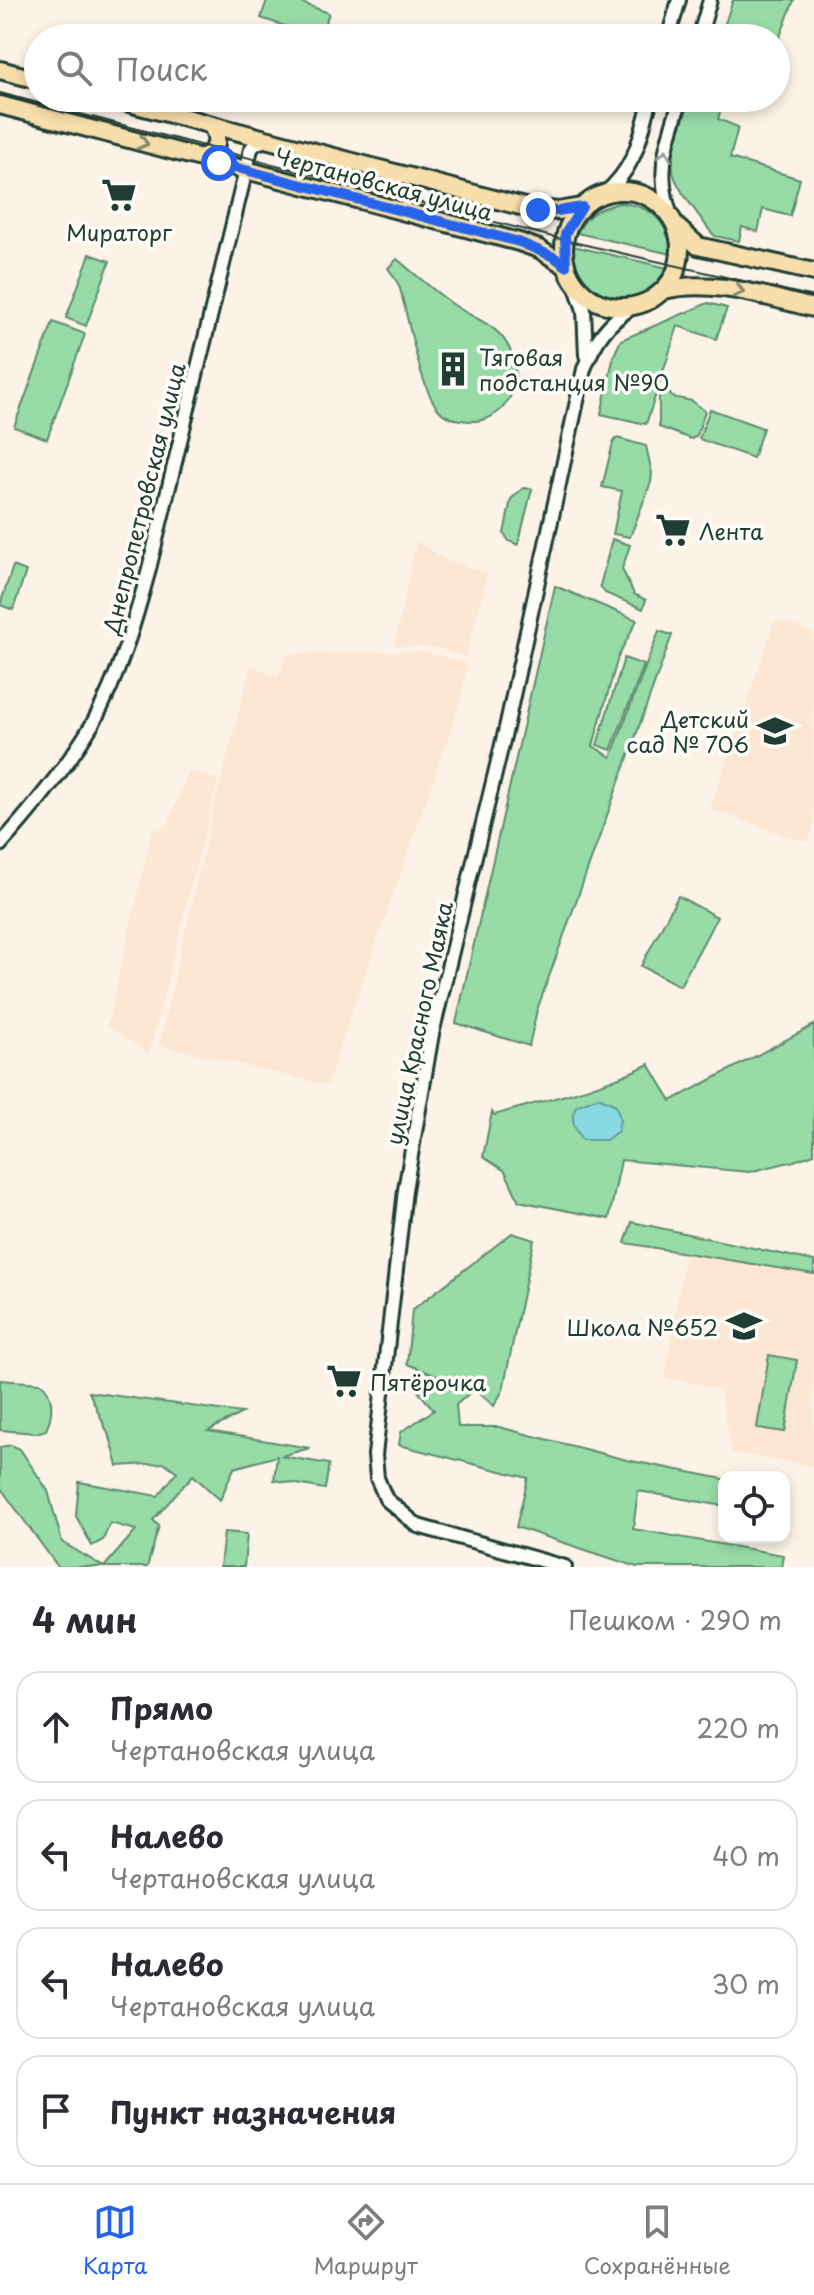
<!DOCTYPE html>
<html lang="ru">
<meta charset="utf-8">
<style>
:root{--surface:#fff;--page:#f2f2f3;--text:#2b2b33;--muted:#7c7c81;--line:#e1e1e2;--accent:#2563eb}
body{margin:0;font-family:"Playpen Sans",sans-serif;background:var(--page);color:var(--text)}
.controls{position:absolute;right:24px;bottom:24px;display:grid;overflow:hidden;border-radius:16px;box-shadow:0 4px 12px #0003}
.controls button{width:72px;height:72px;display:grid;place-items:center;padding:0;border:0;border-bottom:2px solid var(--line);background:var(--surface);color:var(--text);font:40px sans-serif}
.stop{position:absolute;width:24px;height:24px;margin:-18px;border:6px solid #2563eb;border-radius:50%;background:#fff}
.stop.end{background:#2563eb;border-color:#fff;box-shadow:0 2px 8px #0008}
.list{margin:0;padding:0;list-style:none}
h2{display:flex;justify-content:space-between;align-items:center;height:104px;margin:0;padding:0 32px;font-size:34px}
h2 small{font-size:26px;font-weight:400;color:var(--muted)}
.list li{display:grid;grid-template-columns:52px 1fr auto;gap:24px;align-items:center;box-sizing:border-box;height:112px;margin:0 16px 16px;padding:0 16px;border:2px solid var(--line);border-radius:24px}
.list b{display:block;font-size:30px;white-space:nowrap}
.list p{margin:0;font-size:26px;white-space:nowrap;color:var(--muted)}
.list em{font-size:26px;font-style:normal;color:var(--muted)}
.icon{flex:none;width:44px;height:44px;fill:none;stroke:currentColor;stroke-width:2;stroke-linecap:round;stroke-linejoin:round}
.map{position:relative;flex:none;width:814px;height:1567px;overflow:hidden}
.search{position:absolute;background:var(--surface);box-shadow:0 4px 12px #0003;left:24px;right:24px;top:24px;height:88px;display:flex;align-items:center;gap:20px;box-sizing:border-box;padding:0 28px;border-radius:44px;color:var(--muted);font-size:30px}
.sheet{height:616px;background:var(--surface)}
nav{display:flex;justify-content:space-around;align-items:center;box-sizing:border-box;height:112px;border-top:2px solid var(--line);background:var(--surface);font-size:22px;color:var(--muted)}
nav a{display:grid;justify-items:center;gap:4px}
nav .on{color:var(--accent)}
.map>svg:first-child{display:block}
.built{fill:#fce7d4}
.green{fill:#97dba7;stroke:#5b8c6e;stroke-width:2}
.water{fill:#88d9e1;stroke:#5e9b9c;stroke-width:2}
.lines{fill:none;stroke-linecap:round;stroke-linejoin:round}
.minor-casing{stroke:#1f3d34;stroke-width:18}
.major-casing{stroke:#1f3d34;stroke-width:22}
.minor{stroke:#fdfcf7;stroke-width:12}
.major{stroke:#f8deab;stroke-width:16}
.tram{stroke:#1f3d34;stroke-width:2}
.oneway{stroke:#81856a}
.oneway2{stroke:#8e9c96}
.route{stroke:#2563eb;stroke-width:10}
.labels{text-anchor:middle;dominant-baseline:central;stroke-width:7;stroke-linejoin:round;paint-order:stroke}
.street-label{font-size:22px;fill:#1f3d34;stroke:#fdfcf7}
.poi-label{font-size:22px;fill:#1f3d34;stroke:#fdfcf7;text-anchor:start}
</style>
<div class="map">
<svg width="814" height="1567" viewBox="0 0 814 1567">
<rect width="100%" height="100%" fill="#fdf2e7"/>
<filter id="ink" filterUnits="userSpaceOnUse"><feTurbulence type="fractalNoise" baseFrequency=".0125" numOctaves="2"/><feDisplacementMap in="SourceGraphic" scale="16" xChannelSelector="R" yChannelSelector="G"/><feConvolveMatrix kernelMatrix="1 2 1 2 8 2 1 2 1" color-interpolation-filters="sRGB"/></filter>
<g filter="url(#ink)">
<!-- built -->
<g class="built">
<polygon points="416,541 444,559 488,573 466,658 440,648 394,646"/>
<polygon points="775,619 814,633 814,824 808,843 710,809"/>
<polygon points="425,651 466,663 462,698 327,1085 159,1045 212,814 251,665 278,677 287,654"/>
<polygon points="189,770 218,779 149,1054 107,1026 152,831 166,827"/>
<polygon points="685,1252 814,1274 814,1466 732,1453 720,1389 665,1378"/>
</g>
<!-- green -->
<g class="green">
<polygon points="267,0 294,0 329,13 320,38 261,18"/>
<polygon points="733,0 794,0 776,47 776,38 720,38"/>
<path d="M691 98H757L755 104 748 102 745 108 724 100 718 119 738 127 730 158 800 179 790 216 763 209 758 232 742 227 739 241 715 236 710 231C700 216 675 187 673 171 670 148 684 120 691 98Z"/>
<path d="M619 203C651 205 669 222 671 254L577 233C588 213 597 209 619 203Z"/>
<path d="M573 246 668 268C662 279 655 290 644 297 610 318 570 281 573 246Z"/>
<polygon points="90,254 110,261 86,326 66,318"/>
<path d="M397 259C416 275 434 291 454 305 472 318 495 323 507 344 529 380 506 429 461 420 453 419 444 416 439 410 421 392 408 316 400 289 398 282 392 274 388 268Z"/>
<polygon points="708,303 727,308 716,339 678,326 646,424 601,414 614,355 621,340"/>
<polygon points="53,322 85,334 47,439 14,427"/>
<polygon points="665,386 672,397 692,401 705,411 696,437 691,439 659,427 659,395"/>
<polygon points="710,409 763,428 753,458 699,439"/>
<polygon points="617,438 646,446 652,473 651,482 630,537 613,534 622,491 602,487 613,443"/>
<polygon points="523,488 532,489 518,545 509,541 504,534 511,499"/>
<polygon points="612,539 630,545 622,569 634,594 646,600 643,609 605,593 600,586"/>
<polygon points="13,566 26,571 13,610 0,605"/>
<polygon points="555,586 637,620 618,657 593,746 611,757 659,631 672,635 537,1010 529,1046 456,1023"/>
<polygon points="624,658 644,665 611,750 597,745"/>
<polygon points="678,896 717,917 680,986 641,966"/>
<path d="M814 1025V1154L794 1161 749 1172 621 1160 609 1219 519 1201 505 1171 483 1157 492 1112 494 1115C545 1100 601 1088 649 1064L671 1101Z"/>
<polygon points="632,1222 814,1261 814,1274 625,1243"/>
<polygon points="512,1233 534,1240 503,1390 494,1406 474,1389 456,1405 458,1427 499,1427 627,1460 724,1479 724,1506 638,1491 633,1529 783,1555 781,1567 637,1567 516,1527 528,1478 399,1445 401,1432 434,1410 417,1390 440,1377 407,1364 412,1310"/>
<polygon points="769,1355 797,1360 785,1432 757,1428"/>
<path d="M0 1380 40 1383C55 1393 53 1415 46 1430L36 1433 0 1430Z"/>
<polygon points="89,1392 242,1413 208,1431 310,1448 281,1456 329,1464 325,1489 274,1480 277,1456 234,1468 220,1500 193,1475 153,1520 159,1526 147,1567 58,1567 0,1487 0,1447 11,1445 20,1449 48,1491 62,1542 104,1567 136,1530 110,1523 103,1540 92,1546 76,1516 79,1482 158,1496 177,1472 165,1463 118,1466 111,1440"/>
<polygon points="224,1532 247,1534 244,1567 220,1567"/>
</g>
<!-- water -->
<path class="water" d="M598 1097 616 1105 620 1120 618 1131 606 1140H582C574 1127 570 1121 576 1106Z"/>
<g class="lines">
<!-- minor casing -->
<g class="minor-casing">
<g id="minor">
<polyline points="668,38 679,0"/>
<polyline points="699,38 710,0"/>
<path d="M603 195C636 168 640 138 651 98"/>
<path d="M670 213C655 169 668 141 681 98"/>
<polyline points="575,284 584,310 586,355"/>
<path d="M0 845C34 807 67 767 93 723 119 676 134 624 148 573L251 149 256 143 268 140"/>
<path d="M565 1567 418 1526 386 1499 377 1478 375 1455 405 1190 432 1034 506 728 584 369C595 340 608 322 634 306"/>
</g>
</g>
<!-- major casing -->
<g class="major-casing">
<g id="major">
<polyline points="0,70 38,80"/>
<polyline points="110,98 528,208 558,211 582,207"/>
<polyline points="0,105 519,242 539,249 566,266"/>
<path d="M201 158C217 152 221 140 211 125"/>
<circle cx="622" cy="249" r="58"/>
<polyline points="678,228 698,246 814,272"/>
<path d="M664 290C714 278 765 297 814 308"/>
</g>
</g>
<!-- minor -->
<use href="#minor" class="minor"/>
<!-- major -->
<use href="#major" class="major"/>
<!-- tram -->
<polyline class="tram" points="0,93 564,240 814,297"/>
</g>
<!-- one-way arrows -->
<defs><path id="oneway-chevron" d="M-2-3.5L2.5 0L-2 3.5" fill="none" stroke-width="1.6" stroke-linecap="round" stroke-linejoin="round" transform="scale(2)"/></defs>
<g class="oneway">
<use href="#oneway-chevron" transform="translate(143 143) rotate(15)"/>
<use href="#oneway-chevron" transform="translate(739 291) rotate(13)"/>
</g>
<use class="oneway2" href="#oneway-chevron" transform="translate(665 155) rotate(-78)"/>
</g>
<g class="lines" filter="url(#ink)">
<!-- route -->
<polyline class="route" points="219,163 519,242 554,257 566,266 565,234 582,207 558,211 538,210"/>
</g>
<!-- icons -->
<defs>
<g id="supermarket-bare" transform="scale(2.76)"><path d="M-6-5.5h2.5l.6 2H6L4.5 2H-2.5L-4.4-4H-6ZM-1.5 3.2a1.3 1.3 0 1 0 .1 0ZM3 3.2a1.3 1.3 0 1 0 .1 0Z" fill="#1f3d34" stroke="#fdfcf7" stroke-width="2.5" paint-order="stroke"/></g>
<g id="building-bare" transform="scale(2.76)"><path d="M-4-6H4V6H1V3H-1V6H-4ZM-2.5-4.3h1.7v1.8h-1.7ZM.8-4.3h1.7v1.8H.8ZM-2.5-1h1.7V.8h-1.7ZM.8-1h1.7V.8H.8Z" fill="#1f3d34" stroke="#fdfcf7" stroke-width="2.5" paint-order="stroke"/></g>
<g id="school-bare" transform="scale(2.76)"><path d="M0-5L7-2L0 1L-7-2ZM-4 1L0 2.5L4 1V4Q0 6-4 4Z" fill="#1f3d34" stroke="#fdfcf7" stroke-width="2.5" paint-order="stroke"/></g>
</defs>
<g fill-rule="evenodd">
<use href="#supermarket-bare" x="119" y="195"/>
<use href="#building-bare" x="453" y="369"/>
<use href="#supermarket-bare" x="673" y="530"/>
<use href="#school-bare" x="775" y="731"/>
<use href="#school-bare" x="744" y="1326"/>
<use href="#supermarket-bare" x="344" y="1381"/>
</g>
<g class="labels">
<!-- street labels -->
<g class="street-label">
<text transform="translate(384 183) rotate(15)">Чертановская улица</text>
<text transform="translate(143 498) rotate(-76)">Днепропетровская улица</text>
<text transform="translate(418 1023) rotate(-78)">улица Красного Маяка</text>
</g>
<!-- poi labels -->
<g class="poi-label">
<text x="119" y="231" text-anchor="middle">Мираторг</text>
<text x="479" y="356">Тяговая<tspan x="479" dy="25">подстанция №90</tspan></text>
<text x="699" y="530">Лента</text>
<text x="749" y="718" text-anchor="end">Детский<tspan x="749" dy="25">сад № 706</tspan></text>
<text x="718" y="1326" text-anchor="end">Школа №652</text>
<text x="370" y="1381">Пятёрочка</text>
</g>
</g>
</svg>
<div class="controls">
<button><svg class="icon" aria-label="locate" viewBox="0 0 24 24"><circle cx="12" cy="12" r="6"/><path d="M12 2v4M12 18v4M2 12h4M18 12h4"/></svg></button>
</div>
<div class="stop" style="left:219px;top:163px"></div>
<div class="stop end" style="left:538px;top:210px"></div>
<div class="search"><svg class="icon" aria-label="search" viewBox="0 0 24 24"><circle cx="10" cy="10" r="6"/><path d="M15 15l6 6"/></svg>Поиск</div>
</div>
<section class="sheet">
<h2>4 мин<small>Пешком · 290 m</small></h2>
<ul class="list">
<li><svg class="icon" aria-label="ahead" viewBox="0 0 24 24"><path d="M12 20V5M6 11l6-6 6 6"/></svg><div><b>Прямо</b><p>Чертановская улица</p></div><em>220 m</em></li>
<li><svg class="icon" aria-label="left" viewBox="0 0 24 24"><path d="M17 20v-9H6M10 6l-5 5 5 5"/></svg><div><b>Налево</b><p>Чертановская улица</p></div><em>40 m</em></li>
<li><svg class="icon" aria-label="left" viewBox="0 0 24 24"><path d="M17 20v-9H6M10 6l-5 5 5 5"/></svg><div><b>Налево</b><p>Чертановская улица</p></div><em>30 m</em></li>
<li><svg class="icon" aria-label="arrive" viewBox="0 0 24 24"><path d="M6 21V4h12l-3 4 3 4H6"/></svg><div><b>Пункт назначения</b></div></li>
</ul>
</section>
<nav>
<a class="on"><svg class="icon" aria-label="map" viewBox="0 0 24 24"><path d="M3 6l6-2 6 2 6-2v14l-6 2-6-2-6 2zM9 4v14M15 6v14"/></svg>Карта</a>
<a><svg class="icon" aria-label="directions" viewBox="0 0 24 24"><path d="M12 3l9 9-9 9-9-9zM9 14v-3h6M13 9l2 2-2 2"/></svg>Маршрут</a>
<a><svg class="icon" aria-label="saved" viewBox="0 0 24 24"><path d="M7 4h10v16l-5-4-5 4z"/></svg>Сохранённые</a>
</nav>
